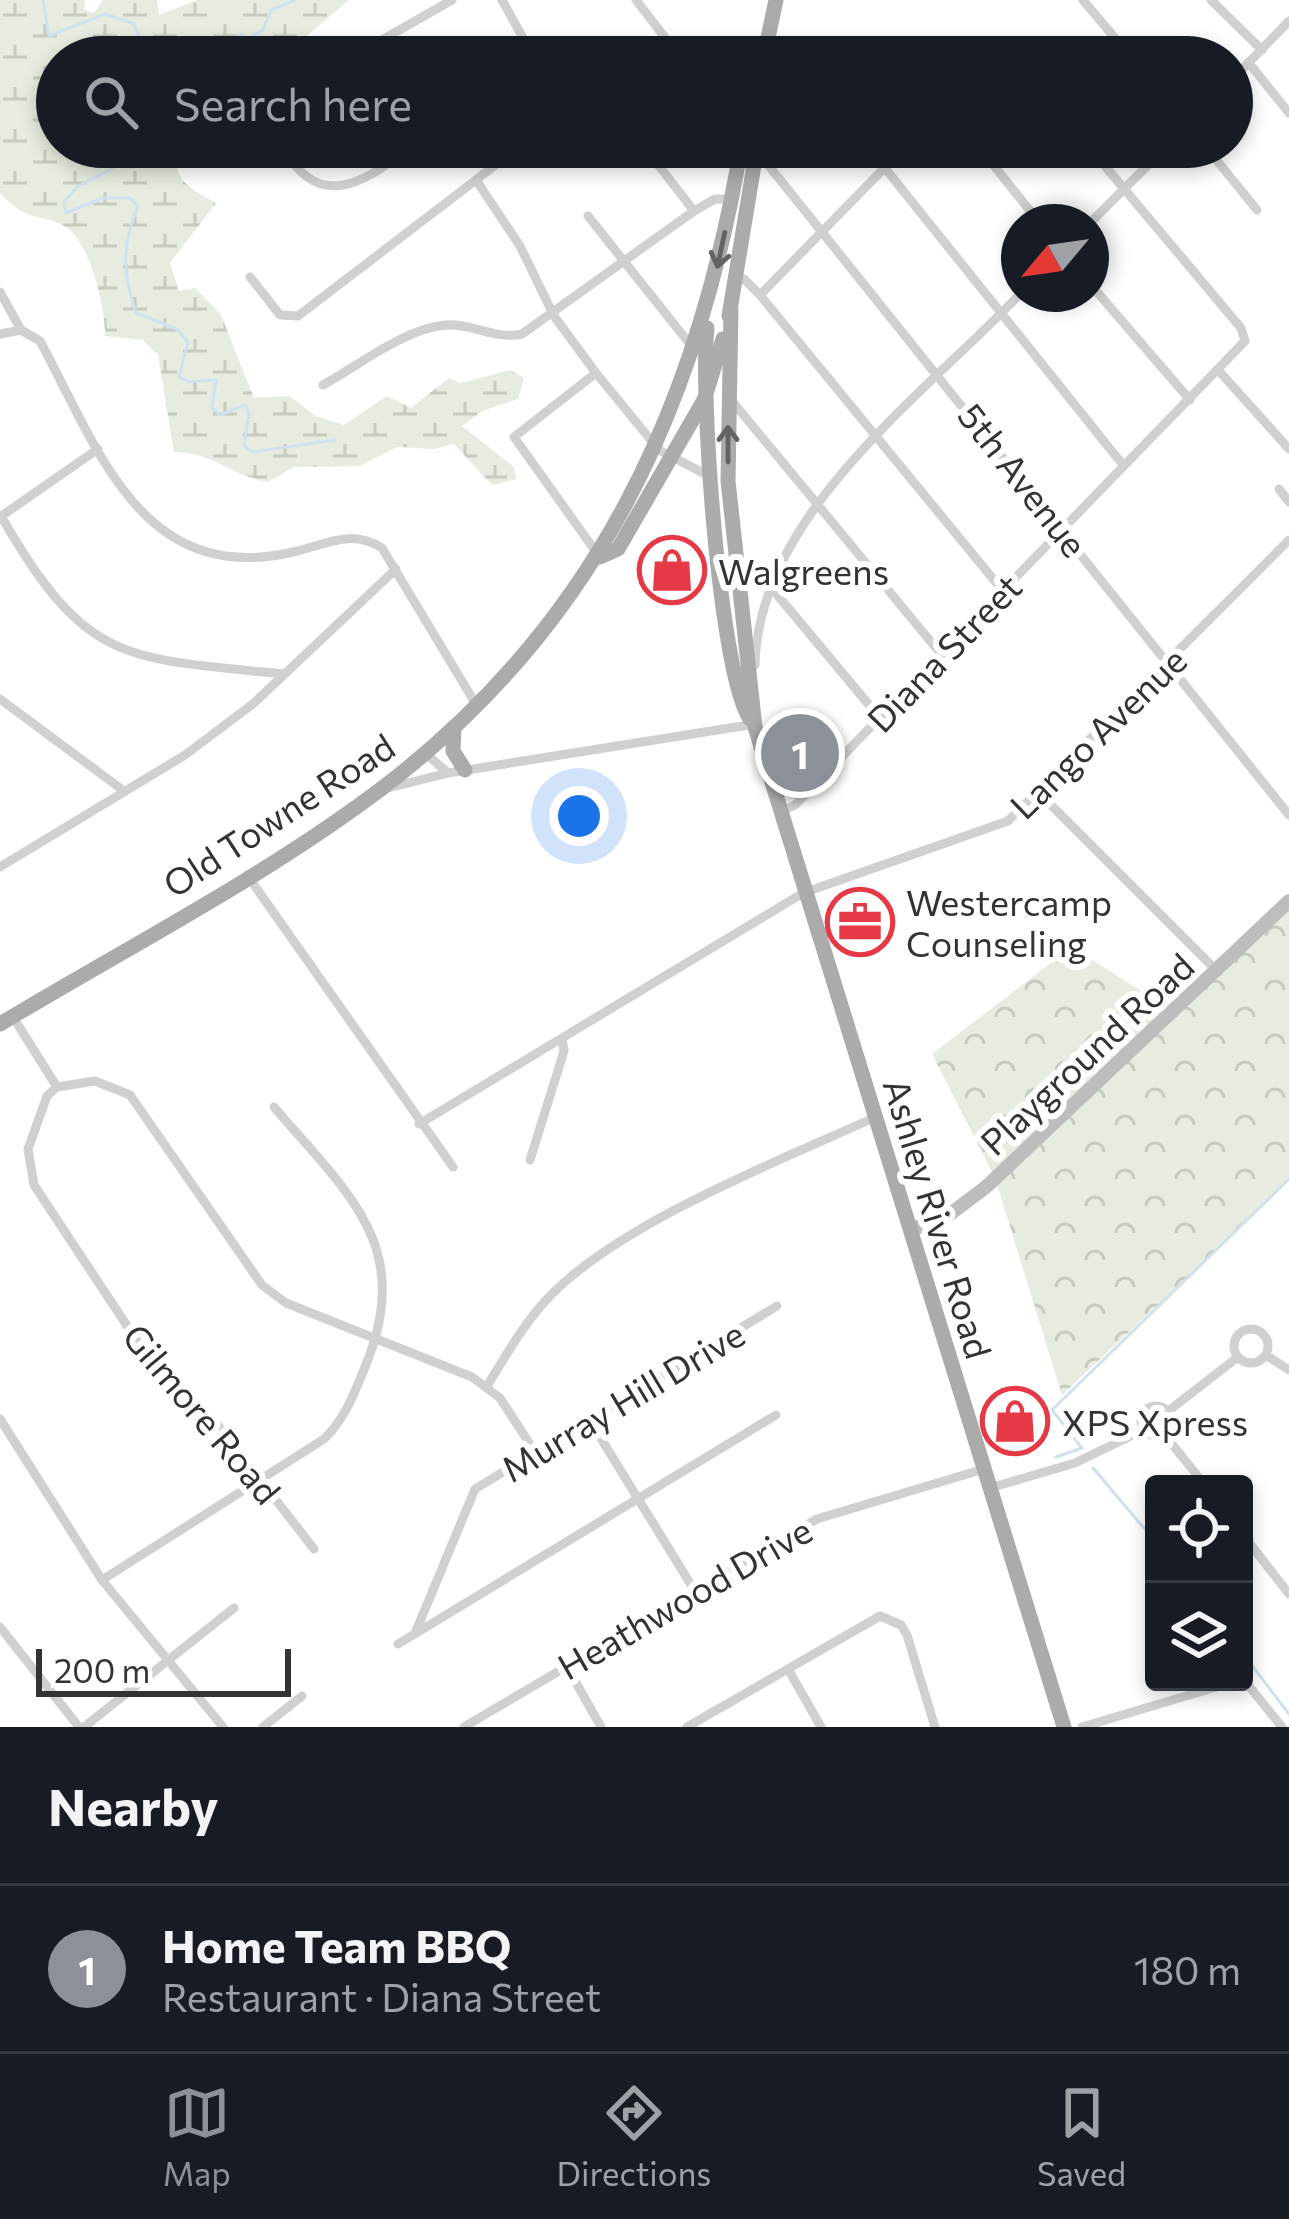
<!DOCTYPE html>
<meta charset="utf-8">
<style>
:root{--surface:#171b24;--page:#242831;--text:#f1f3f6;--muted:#9ea1a6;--line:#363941;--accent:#8c9099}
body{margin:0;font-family:Commissioner,sans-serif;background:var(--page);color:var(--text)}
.controls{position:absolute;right:36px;bottom:36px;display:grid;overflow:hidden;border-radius:12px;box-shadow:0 6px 18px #0003}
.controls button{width:108px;height:108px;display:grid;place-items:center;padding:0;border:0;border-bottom:3px solid var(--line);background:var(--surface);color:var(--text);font:60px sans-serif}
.compass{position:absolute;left:1001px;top:204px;width:108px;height:108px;border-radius:50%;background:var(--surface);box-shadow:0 6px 18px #0003;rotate:241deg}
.scale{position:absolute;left:36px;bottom:30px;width:255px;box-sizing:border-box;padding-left:12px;border:6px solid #333;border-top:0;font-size:33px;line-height:42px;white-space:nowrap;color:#333;-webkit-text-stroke:9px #fff;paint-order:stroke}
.you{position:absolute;left:579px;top:816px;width:42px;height:42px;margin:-30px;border:9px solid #fff;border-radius:50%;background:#1a73e8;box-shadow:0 0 0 18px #1a73e833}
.badge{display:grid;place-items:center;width:78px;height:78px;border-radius:50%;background:var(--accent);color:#fff;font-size:39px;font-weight:700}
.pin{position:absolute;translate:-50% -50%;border:6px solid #fff;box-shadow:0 3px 12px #0006}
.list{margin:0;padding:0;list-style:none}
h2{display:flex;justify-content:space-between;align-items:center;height:156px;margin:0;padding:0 48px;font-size:51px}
h2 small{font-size:39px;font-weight:400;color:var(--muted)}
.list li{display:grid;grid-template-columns:78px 1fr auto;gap:36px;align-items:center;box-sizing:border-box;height:168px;padding:0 48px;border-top:3px solid var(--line)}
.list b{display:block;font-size:45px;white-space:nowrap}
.list p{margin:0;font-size:39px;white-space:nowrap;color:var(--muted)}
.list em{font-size:39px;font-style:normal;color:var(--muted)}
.icon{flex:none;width:66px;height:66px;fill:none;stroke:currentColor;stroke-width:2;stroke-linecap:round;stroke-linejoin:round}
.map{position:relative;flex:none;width:1289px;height:1727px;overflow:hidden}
.search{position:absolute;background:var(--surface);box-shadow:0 6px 18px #0003;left:36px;right:36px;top:36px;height:132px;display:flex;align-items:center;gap:30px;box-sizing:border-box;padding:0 42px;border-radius:66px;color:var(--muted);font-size:45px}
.sheet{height:324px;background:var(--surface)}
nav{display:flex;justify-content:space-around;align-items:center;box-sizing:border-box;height:168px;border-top:3px solid var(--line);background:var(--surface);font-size:33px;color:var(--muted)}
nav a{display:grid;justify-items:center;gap:6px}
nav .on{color:var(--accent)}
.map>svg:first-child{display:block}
.forest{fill:url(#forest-crowns)}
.wetland{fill:url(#wetland-marsh)}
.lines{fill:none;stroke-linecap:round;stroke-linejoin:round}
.stream{stroke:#cfe2ee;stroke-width:3}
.minor{stroke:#d0d0d0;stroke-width:9}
.secondary{stroke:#bdbdbd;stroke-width:14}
.primary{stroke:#ababab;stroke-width:15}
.oneway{stroke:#636363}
.labels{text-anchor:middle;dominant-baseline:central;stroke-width:12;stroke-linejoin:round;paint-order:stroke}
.street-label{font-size:36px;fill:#333;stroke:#fff}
.poi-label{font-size:36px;fill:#333;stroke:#fff;text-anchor:start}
</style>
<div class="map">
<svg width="1289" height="1727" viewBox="0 0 1289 1727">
<defs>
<pattern id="forest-crowns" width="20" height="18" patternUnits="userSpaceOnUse" patternTransform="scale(3)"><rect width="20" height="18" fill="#e6ecdf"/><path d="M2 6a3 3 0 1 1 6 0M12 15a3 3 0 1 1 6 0" fill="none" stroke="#c6cbc0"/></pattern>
<pattern id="wetland-marsh" width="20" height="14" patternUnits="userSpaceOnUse" patternTransform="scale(3)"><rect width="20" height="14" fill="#e6ecdf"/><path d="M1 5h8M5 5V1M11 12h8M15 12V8" fill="none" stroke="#c6cbc0"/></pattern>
</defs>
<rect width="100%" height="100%" fill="#fff"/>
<!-- forest -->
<polygon class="forest" points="1289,901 1289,1181 1062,1395 995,1178 932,1054 1072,947 1174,1012"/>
<!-- wetland -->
<path class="wetland" d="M0 0H85L84 10 94 13 103 0H157L159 15 197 0H349L303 39 266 57H57V147H185C163 175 193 191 216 203L170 263 179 291 195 288 221 315 254 398 290 396 315 416 344 425 387 396 411 408 449 378 461 383 510 370 524 378 518 399 482 411 462 426 513 466 517 479 492 485 454 444 434 449 397 447 359 466 294 467 268 482C228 474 214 453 174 452L158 355 143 340 105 336C106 309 89 238 64 226 35 211 29 224 0 193Z"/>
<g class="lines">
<!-- stream -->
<g class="stream">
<polyline points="43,0 49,36 105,14 134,24 141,42 139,57"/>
<polyline points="220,57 221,47 241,34 249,38 263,30 271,10 295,0"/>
<path d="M106 147 117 155 113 168 78 186 64 202 66 213 103 198H130L138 206C122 244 122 272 136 313L177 329 188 342 179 377 189 382 216 380 212 408 220 415 245 405 249 413 244 446 253 452 335 440"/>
<polyline points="1056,1457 1082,1448 1052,1410 1289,1179"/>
<polyline points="1093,1468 1154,1540"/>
<polyline points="1244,1655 1289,1714"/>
</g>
<!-- minor -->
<g class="minor">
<polyline points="502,0 528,47 524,57"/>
<polyline points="636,0 680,57"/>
<polyline points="1083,0 1131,57"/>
<polyline points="1211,0 1262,50"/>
<polyline points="768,49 784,57"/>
<polyline points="352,57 452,0"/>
<polyline points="637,57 663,37"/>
<polyline points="991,57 1007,48 1015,57"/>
<polyline points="1249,63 1289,113"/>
<polyline points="1232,80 1289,21"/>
<path d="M282 147C319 211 361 185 411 147"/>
<polyline points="868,147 1123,465"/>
<polyline points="979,147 1039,222"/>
<polyline points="1206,147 1257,210"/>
<polyline points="757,151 1289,815"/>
<polyline points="649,153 694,211"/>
<polyline points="476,180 520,246 554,316 596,373 659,450 709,476"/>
<polyline points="588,216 693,348"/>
<polyline points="1091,222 1166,147"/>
<polyline points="250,277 280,315 298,316 519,147"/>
<polyline points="735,279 744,279 760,295 1003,591"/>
<polyline points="1091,285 1190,400"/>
<polyline points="0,292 21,330"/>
<polyline points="760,295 905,147"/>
<path d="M0 334 21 330 40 341C98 448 141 587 293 552 326 545 350 528 382 548L477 706"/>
<polyline points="1219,371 1289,449"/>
<polyline points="596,373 514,437 596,552"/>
<path d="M323 385C358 366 405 328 446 325 473 323 494 340 522 334L694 211 715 199H732"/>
<polyline points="732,401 941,654"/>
<polyline points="1279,489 1289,502"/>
<path d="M1 516C86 664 123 658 284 674"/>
<polyline points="0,517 98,449"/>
<polyline points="723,581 780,563"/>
<polyline points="769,585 880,718"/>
<path d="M755 665C758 514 924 395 1020 294"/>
<polyline points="0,699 124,791"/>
<polyline points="425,753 448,773 755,724"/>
<polyline points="384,789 448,773"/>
<polyline points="1039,793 1218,972"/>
<polyline points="779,812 795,805 1245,341 1241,328 1089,147"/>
<polyline points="0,867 185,755 254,703 396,569"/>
<polyline points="247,875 453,1167"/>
<polyline points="13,1017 57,1087"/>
<polyline points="57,1087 95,1081 130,1095 262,1285 286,1303 472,1377 500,1398 535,1452"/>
<polyline points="57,1087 47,1096 28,1149 34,1185 145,1353 209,1414 314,1549"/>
<polyline points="419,1124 803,893 1008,821 1289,540"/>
<polyline points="530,1160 564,1051 562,1039"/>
<circle cx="1251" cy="1346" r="17"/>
<polyline points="1266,1355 1289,1370"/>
<path d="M487 1386C507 1354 525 1321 552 1294 624 1221 783 1159 878 1116"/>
<circle cx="1156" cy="1421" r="15"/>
<polyline points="1167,1412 1238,1357"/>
<polyline points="0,1419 102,1580 223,1727"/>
<polyline points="589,1419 693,1588"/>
<polyline points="1164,1434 1204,1484"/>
<polyline points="990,1488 1075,1463 1143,1430"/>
<polyline points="1244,1536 1289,1594"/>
<path d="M102 1580 324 1439C345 1419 354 1394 365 1367 415 1245 348 1194 274 1107"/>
<polyline points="0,1627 79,1727"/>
<polyline points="416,1631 475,1489 777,1306"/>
<polyline points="398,1644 776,1415"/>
<polyline points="566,1665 601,1727"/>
<polyline points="788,1669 821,1727"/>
<polyline points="1244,1680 1282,1727"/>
<polyline points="84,1727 234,1608"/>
<polyline points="263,1727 302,1696"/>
<polyline points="464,1727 817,1519 984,1469"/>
<polyline points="687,1727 880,1616 901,1625 907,1635 935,1727"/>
<polyline points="1082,1727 1233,1682"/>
</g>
<!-- secondary -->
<polyline class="secondary" points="911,1230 950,1214 986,1187 1289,901"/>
<!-- primary -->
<g class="primary">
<polyline points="764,57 776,0"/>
<polyline points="731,309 728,481 755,727 1064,1727"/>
<polyline points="729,316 757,147"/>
<path d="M707 328C700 392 719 672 750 719"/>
<polyline points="600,557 618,549 704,400 723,339"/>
<polyline points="454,727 453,751 465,770"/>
<path d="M0 1024C126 948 263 878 381 789 596 626 697 409 741 147"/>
</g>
</g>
<!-- one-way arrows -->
<defs><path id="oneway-shaft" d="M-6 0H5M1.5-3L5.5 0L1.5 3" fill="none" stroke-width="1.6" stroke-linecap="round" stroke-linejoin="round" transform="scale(3)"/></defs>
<g class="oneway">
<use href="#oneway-shaft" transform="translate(721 250) rotate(102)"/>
<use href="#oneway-shaft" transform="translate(728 444) rotate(-90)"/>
</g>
<!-- icons -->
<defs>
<g id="shop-ring" transform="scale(3.45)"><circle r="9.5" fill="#fff" stroke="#e63946" stroke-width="1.5"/><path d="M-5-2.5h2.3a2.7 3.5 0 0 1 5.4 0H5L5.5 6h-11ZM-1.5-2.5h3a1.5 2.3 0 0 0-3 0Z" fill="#e63946"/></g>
<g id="office-ring" transform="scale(3.45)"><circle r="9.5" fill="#fff" stroke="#e63946" stroke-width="1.5"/><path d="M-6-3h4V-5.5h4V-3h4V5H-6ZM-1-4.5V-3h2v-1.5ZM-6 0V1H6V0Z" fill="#e63946"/></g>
</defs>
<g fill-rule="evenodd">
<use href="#shop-ring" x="672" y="570"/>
<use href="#office-ring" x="860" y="922"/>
<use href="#shop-ring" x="1015" y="1421"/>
</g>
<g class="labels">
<!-- street labels -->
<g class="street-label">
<text transform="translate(1024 479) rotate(52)">5th Avenue</text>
<text transform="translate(943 652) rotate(-46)">Diana Street</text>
<text transform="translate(1097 732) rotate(-44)">Lango Avenue</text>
<text transform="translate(278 814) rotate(-33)">Old Towne Road</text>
<text transform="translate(1086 1053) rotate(-43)">Playground Road</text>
<text transform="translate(939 1218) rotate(73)">Ashley River Road</text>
<text transform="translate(622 1400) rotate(-31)">Murray Hill Drive</text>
<text transform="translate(203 1413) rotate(50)">Gilmore Road</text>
<text transform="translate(684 1597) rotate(-30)">Heathwood Drive</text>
</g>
<!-- poi labels -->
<g class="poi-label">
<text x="718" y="570">Walgreens</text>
<text x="906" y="901">Westercamp<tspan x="906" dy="41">Counseling</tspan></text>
<text x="1062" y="1421">XPS Xpress</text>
</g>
</g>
</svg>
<div class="controls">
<button><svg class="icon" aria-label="locate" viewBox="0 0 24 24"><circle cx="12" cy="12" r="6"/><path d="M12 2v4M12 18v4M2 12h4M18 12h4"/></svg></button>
<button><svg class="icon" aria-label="layers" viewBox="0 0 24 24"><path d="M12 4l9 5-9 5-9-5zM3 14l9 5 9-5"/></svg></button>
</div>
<svg class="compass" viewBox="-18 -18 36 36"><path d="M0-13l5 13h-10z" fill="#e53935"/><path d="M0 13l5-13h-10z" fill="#9ea1a6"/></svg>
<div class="scale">200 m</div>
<div class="you"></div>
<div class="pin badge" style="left:800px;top:753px">1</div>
<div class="search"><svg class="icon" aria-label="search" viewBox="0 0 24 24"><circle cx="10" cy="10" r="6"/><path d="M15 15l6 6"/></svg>Search here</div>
</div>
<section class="sheet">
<h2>Nearby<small></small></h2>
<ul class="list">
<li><span class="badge">1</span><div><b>Home Team BBQ</b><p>Restaurant · Diana Street</p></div><em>180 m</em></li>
</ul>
</section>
<nav>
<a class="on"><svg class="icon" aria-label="map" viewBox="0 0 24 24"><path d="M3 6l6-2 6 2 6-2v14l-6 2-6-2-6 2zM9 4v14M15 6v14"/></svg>Map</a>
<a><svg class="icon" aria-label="directions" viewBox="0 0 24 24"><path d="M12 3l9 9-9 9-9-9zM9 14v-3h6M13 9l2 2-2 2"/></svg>Directions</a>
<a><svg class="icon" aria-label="saved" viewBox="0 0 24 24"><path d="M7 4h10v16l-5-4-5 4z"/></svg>Saved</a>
</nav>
